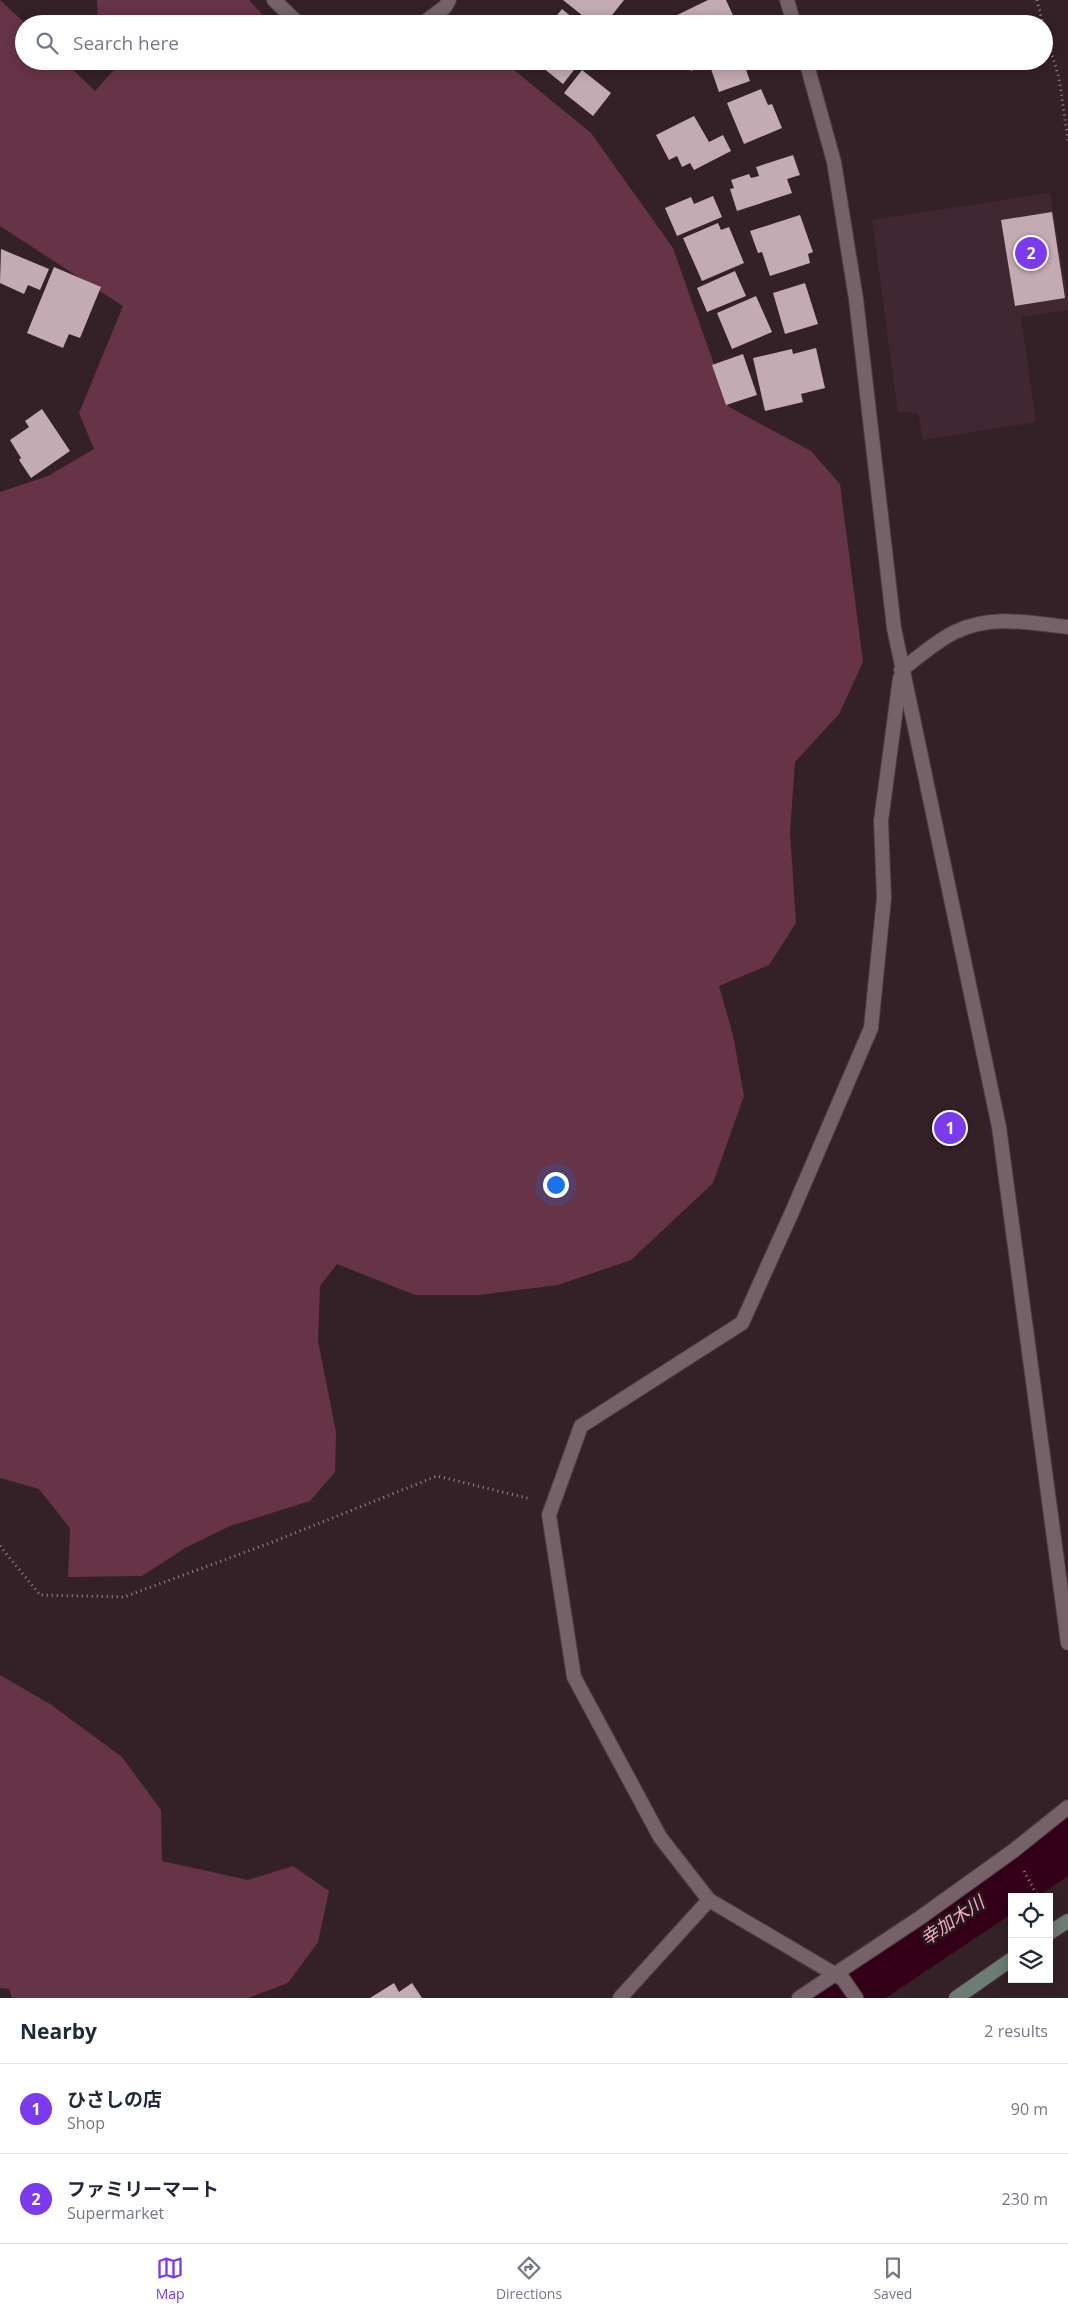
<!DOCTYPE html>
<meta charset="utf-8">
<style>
:root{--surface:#fff;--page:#f6f6f7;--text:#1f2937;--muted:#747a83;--line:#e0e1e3;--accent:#7c3aed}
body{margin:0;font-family:"Open Sans","Noto Sans JP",sans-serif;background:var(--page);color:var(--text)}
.controls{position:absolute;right:15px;bottom:15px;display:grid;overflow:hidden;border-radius:0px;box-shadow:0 2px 12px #0003}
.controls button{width:45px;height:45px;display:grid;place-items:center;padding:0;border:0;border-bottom:1px solid var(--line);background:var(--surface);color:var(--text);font:25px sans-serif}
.you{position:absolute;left:555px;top:1184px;width:18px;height:18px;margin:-12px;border:4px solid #fff;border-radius:50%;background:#1a73e8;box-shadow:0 0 0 8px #1a73e833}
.badge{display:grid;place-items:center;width:32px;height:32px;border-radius:50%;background:var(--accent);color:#fff;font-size:16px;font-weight:700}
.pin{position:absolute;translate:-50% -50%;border:2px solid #fff;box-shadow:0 1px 5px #0006}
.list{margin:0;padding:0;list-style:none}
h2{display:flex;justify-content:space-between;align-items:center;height:65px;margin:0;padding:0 20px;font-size:21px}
h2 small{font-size:16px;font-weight:400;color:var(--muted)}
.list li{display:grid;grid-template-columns:32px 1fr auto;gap:15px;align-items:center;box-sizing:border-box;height:90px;padding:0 20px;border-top:1px solid var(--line)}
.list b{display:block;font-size:19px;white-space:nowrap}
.list p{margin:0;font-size:16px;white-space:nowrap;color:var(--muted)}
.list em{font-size:16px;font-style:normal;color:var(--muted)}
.icon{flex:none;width:28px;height:28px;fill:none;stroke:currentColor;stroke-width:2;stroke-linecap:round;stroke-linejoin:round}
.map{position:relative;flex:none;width:1068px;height:1998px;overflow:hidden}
.search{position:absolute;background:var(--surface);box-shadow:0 2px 12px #0003;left:15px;right:15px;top:15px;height:55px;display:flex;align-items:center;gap:12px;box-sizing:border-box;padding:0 18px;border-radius:28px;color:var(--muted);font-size:19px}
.sheet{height:245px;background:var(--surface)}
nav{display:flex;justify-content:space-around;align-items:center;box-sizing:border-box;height:70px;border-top:1px solid var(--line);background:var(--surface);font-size:14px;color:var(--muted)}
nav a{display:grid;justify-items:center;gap:2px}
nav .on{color:var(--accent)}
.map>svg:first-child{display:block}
.built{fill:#412731}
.green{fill:#663347}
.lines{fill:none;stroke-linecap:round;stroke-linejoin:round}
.river{stroke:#330018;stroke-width:55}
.building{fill:#c4aab2}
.minor-casing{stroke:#4c3c42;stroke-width:16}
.tertiary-casing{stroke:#4c3c42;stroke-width:16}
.secondary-casing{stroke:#4c3c42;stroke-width:16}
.path{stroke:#99898e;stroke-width:3;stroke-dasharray:1 4;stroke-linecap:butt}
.minor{stroke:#776168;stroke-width:14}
.tertiary{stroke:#776168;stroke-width:14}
.secondary{stroke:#6c7d74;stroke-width:14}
.labels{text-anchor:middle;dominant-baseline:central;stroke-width:5;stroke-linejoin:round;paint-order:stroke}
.water-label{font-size:18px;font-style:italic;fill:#f4aec6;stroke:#2a181e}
</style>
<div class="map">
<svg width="1068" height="1998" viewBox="0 0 1068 1998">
<rect width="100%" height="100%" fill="#342128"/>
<!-- built -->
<polygon class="built" points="1050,193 1068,299 1068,310 1021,317 1036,422 923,440 918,413 898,412 872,220"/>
<!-- green -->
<g class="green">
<polygon points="0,0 26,24 24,24 24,61 64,61 95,91 120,63 118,61 503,61 591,133 673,248 729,407 811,451 840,484 863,662 839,714 795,762 790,832 796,923 769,965 719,986 733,1035 744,1096 713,1183 631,1260 558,1285 479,1295 415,1295 337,1264 320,1286 318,1341 336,1432 335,1472 310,1501 230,1526 185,1548 142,1576 68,1577 70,1528 39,1489 0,1478 0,492 48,476 94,449 79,413 123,306 0,226"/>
<polygon points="97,0 249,0 271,24 98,24"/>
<polygon points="0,1675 50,1704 122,1757 161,1810 162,1861 248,1880 293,1866 329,1891 318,1942 288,1983 248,1998 12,1998 9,1989 0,1988"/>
</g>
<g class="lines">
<!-- river -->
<polyline class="river" points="836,1998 1068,1843"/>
</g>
<!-- building -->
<g class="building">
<polygon points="563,0 624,0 605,24 593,24"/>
<polygon points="708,0 726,0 737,24 673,24 671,18"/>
<polygon points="562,9 580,24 550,24"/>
<polygon points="538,61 581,61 563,84 537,63"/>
<polygon points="686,61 710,61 691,71"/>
<polygon points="721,61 743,61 750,81 719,92 710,66"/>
<polygon points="582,70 611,93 593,116 564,93"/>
<polygon points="761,89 768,105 772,104 782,128 744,144 727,103"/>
<polygon points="694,116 709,142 723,135 731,151 694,170 690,163 682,167 677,156 669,160 656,135"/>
<polygon points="793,155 800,175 787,179 792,193 737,211 730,189 734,188 731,180 749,174 751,178 759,176 756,167"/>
<polygon points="713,196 722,217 677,236 665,208 691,197 694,204"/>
<polygon points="1052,212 1065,298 1015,306 1001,220"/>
<polygon points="800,215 813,252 808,254 810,263 770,276 762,252 758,253 750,231"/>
<polygon points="718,223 721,230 729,227 744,263 702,281 683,238"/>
<polygon points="1,249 49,269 40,290 28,285 24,294 0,283"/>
<polygon points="54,267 101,287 80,338 69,334 63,348 27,333"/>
<polygon points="735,271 746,296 707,312 697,288"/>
<polygon points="805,283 818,324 785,334 773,293"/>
<polygon points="756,296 772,332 732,349 717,313"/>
<polygon points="816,348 825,388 801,394 803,402 765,411 753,358 792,349 793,354"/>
<polygon points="743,354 757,395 726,405 712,365"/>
<polygon points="42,409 70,451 31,478 19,460 21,458 10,440 29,427 25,421"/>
<polygon points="394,1983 399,1992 412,1983 422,1998 370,1998"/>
</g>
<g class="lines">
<!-- minor casing -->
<g class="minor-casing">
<g id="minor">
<path d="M901 670C919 657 936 641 955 632 991 614 1030 623 1068 627"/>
<polyline points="620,1998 709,1900 843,1979 856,1998"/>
<polyline points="799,1998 921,1917 1013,1851 1068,1807"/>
</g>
</g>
<!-- tertiary casing -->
<g class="tertiary-casing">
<g id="tertiary">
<polyline points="274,0 299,24"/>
<polyline points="787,0 794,24"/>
<polyline points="422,24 445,7 449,0"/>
<polyline points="806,61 834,162 856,299 894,628 999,1127 1068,1643"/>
<polyline points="709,1900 660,1837 574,1677 549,1515 581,1426 742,1323 792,1212 871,1028 884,898 881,821 900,678"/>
</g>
</g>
<!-- secondary casing -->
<g class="secondary-casing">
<g id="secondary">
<polyline points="1049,1933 1068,1921"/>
<polyline points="956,1998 1012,1959"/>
</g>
</g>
<!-- path -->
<g class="path">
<polyline points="1037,0 1043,24"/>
<polyline points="1044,27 1059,78 1068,141"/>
<polyline points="0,1546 40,1595 124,1597 270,1543 437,1476 531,1499"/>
<polyline points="1024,1871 1038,1897"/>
</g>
<!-- minor -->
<use href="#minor" class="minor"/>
<!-- tertiary -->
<use href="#tertiary" class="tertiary"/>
<!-- secondary -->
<use href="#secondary" class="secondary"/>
</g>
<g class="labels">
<!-- water labels -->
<g class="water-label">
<text transform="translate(952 1920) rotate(-34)">幸加木川</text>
</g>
</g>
</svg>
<div class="controls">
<button><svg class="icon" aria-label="locate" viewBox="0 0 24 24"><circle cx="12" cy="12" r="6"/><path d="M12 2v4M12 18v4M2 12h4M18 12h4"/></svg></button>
<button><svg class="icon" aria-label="layers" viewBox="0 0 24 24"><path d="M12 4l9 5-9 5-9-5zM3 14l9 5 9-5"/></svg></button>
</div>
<div class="you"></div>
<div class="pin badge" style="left:950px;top:1128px">1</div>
<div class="pin badge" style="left:1031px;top:253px">2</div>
<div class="search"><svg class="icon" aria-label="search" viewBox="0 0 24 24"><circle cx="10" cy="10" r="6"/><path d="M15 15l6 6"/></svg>Search here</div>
</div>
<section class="sheet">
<h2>Nearby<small>2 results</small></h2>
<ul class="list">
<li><span class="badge">1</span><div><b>ひさしの店</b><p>Shop</p></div><em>90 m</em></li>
<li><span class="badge">2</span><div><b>ファミリーマート</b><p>Supermarket</p></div><em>230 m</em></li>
</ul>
</section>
<nav>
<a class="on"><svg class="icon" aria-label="map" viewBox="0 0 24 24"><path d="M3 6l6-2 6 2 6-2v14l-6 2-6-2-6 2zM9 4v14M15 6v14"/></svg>Map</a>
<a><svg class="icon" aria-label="directions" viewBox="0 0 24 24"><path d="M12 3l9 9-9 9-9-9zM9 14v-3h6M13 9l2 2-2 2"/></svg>Directions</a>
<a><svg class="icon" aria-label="saved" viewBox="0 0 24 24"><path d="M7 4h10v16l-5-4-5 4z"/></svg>Saved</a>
</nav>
